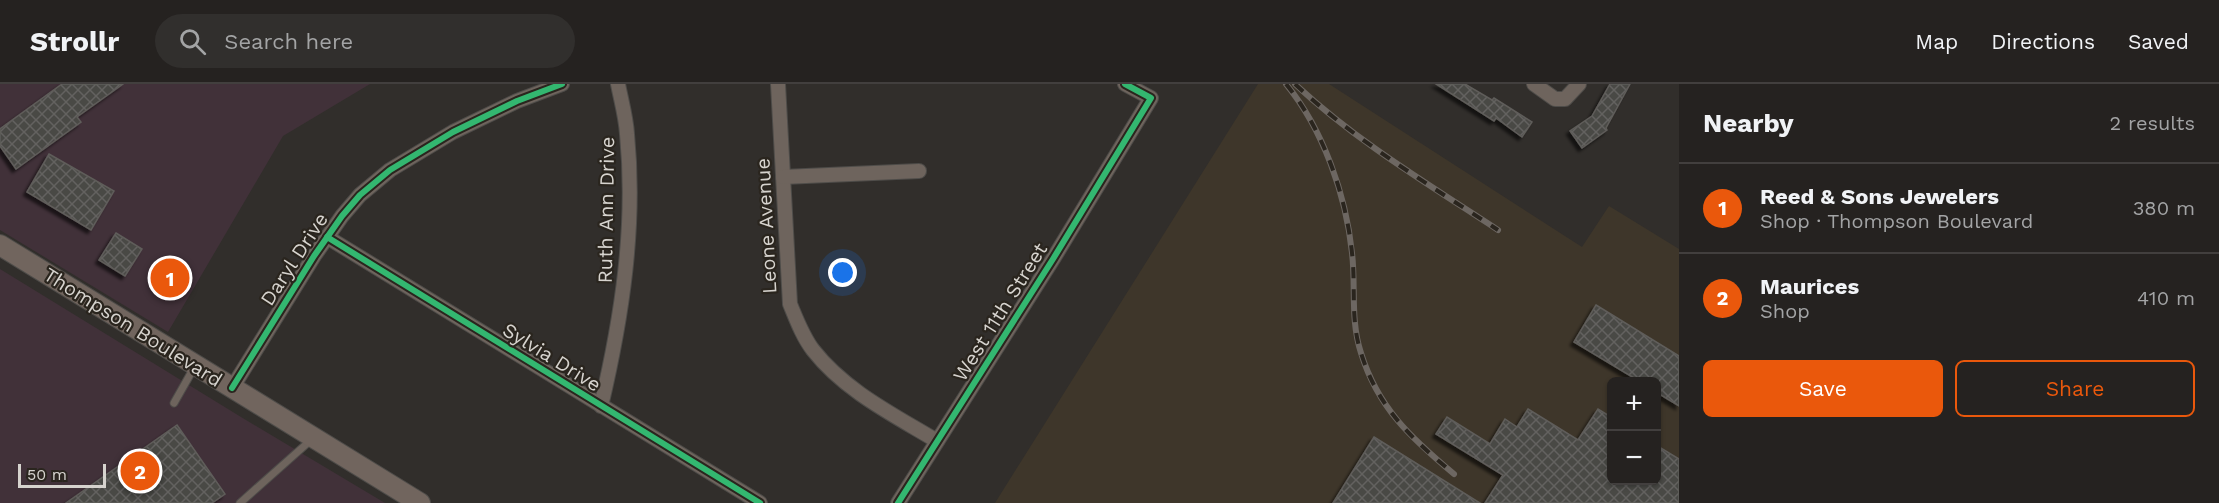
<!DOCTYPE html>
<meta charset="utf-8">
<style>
:root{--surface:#252220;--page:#312f2d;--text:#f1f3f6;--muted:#a3a4a5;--line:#423f3e;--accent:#ea580c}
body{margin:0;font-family:"Work Sans",sans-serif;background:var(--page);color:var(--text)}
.controls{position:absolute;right:18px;bottom:18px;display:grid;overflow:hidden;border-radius:9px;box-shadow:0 2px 4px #0004}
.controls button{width:54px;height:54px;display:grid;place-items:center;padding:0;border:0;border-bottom:2px solid var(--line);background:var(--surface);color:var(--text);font:30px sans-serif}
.scale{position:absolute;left:18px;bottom:15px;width:88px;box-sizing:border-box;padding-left:6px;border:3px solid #d6d3ce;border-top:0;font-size:16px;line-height:21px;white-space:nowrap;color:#d6d3ce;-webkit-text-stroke:4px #2a251e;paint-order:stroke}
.you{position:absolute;left:843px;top:189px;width:21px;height:21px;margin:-15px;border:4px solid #fff;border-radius:50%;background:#1a73e8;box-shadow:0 0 0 9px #1a73e833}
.badge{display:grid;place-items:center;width:39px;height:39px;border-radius:50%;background:var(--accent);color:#fff;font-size:20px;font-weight:700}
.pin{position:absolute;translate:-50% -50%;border:3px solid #fff;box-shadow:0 2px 6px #0006}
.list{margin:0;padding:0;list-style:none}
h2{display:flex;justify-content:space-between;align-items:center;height:78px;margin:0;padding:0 24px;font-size:26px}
h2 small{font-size:20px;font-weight:400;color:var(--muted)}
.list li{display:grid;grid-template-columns:39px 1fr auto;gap:18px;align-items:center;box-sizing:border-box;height:90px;padding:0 24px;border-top:2px solid var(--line)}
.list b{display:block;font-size:22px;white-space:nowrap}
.list p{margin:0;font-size:20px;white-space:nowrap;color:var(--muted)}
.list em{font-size:20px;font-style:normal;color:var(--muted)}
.actions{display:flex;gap:12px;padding:18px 24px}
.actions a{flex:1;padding:14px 0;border:2px solid var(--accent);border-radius:9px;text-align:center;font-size:21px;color:var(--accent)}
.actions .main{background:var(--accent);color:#fff}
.icon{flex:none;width:33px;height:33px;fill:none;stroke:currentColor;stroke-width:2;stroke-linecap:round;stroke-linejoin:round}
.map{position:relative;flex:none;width:1679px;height:419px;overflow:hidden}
header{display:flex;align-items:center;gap:36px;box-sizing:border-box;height:84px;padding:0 30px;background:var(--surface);border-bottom:2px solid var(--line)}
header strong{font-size:28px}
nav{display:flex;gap:33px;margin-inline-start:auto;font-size:21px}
.search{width:420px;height:54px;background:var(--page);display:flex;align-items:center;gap:15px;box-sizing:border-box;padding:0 21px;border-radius:33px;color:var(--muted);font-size:22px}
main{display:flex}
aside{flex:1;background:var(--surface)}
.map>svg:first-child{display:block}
.commercial{fill:#413139}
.built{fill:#3e362a;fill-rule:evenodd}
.building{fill:url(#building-cross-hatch);stroke:#5f5d5a;stroke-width:1.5;filter:url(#shadow)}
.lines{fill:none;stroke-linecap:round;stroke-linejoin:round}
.service-casing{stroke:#4e4c49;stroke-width:9}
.minor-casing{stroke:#4e4c49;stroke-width:16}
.secondary-casing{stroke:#4e4c49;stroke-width:22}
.service{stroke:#6e645d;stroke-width:7}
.minor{stroke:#6e645d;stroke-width:14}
.secondary{stroke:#71655e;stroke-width:20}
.rail-casing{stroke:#6d6762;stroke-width:6}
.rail{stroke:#2a251e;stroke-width:4;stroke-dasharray:11;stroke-linecap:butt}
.cycleway-casing{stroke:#2a251e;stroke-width:10}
.cycleway{stroke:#33b770;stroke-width:6}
.labels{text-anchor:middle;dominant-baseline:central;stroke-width:4.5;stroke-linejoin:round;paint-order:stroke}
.street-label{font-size:20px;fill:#d6d3ce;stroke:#2a251e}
</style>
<header>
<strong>Strollr</strong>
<div class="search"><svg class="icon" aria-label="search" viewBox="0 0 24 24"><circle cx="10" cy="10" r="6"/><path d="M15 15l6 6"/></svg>Search here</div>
<nav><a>Map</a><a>Directions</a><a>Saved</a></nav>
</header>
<main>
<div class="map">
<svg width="1679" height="419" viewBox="0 0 1679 419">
<defs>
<pattern id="building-cross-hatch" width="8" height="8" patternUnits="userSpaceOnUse" patternTransform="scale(1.5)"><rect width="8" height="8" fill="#4a4845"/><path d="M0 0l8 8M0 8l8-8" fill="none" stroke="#63625f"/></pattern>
<filter id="shadow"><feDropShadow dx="-3.5" dy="3.5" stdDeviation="1.5" flood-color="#0009"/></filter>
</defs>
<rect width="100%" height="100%" fill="#312e2b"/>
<!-- commercial -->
<g class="commercial">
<polygon points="0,0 370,0 283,52 168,248 0,146"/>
<polygon points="0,185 241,333 385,419 0,419"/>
</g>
<!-- built -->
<path class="built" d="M1258 0H1329L1582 163 1609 122 1679 165V419H995ZM1612 298H1656V396H1612Z"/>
<!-- building -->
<g class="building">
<polygon points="62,0 123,0 77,33 81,38 16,85 0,62 0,45"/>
<polygon points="1436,0 1465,0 1492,16 1494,14 1532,38 1522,53 1496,34 1494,37"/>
<polygon points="1610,0 1630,0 1606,44 1607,46 1582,64 1570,47 1592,32"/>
<polygon points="49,70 114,107 91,146 27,108"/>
<polygon points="116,149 142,165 125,192 99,176"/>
<polygon points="1596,221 1679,272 1679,322 1656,308 1656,297 1639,297 1574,258"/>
<polygon points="1528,325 1578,356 1598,325 1611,333 1611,396 1656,396 1656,361 1679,375 1679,419 1485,419 1503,391 1436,350 1447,333 1490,360 1505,335 1517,343"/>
<polygon points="177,341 225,410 212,419 66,419"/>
<polygon points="1374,353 1480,419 1333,419"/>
</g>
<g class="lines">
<!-- service casing -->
<g class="service-casing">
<g id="service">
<polyline points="174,319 195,282"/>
<polyline points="240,419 311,356"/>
</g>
</g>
<!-- minor casing -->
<g class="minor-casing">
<g id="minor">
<path d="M778 0 790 220C797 237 803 253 813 266 845 307 894 331 937 357"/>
<polyline points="1534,0 1555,15 1565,15 1579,0"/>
<polyline points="783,93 919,87"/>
<polyline points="327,153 760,419"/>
<polyline points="232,304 314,172 342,132 360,111 390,86 453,48 517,17 562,0"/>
<path d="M601 322C622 233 636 142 627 50 626 33 621 16 618 0"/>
<polyline points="898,419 1053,175 1151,14 1125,0"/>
</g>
</g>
<!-- secondary casing -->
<g class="secondary-casing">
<polyline id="secondary" points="0,161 420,419"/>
</g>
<!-- service -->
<use href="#service" class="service"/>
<!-- minor -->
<use href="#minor" class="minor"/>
<!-- secondary -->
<use href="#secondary" class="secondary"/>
<!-- rail casing -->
<g class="rail-casing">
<g id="rail">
<path d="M1286 0C1323 45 1346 111 1352 169 1356 202 1350 236 1361 269 1378 324 1411 354 1454 390"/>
<path d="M1295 0C1356 57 1428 100 1498 146"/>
</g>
</g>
<!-- rail -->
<use href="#rail" class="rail"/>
<!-- cycleway casing -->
<g class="cycleway-casing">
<g id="cycleway">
<polyline points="327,153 760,419"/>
<polyline points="232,304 314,172 342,132 360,111 390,86 453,48 517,17 562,0"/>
<polyline points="898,419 1053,175 1151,14 1125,0"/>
</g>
</g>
<!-- cycleway -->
<use href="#cycleway" class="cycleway"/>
</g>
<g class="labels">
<!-- street labels -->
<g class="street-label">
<text transform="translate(606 126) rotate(-89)">Ruth Ann Drive</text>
<text transform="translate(766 142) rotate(-93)">Leone Avenue</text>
<text transform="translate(294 175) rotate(-57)">Daryl Drive</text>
<text transform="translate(1000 228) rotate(-58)">West 11th Street</text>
<text transform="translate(133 243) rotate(32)">Thompson Boulevard</text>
<text transform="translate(552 273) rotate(32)">Sylvia Drive</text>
</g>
</g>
</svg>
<div class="controls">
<button>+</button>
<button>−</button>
</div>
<div class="scale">50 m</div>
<div class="you"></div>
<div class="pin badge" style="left:170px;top:194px">1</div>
<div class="pin badge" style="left:140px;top:387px">2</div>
</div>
<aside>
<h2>Nearby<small>2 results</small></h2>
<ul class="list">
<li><span class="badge">1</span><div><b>Reed &amp; Sons Jewelers</b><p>Shop · Thompson Boulevard</p></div><em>380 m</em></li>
<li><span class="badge">2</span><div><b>Maurices</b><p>Shop</p></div><em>410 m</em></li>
</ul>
<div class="actions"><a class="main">Save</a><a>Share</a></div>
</aside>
</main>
